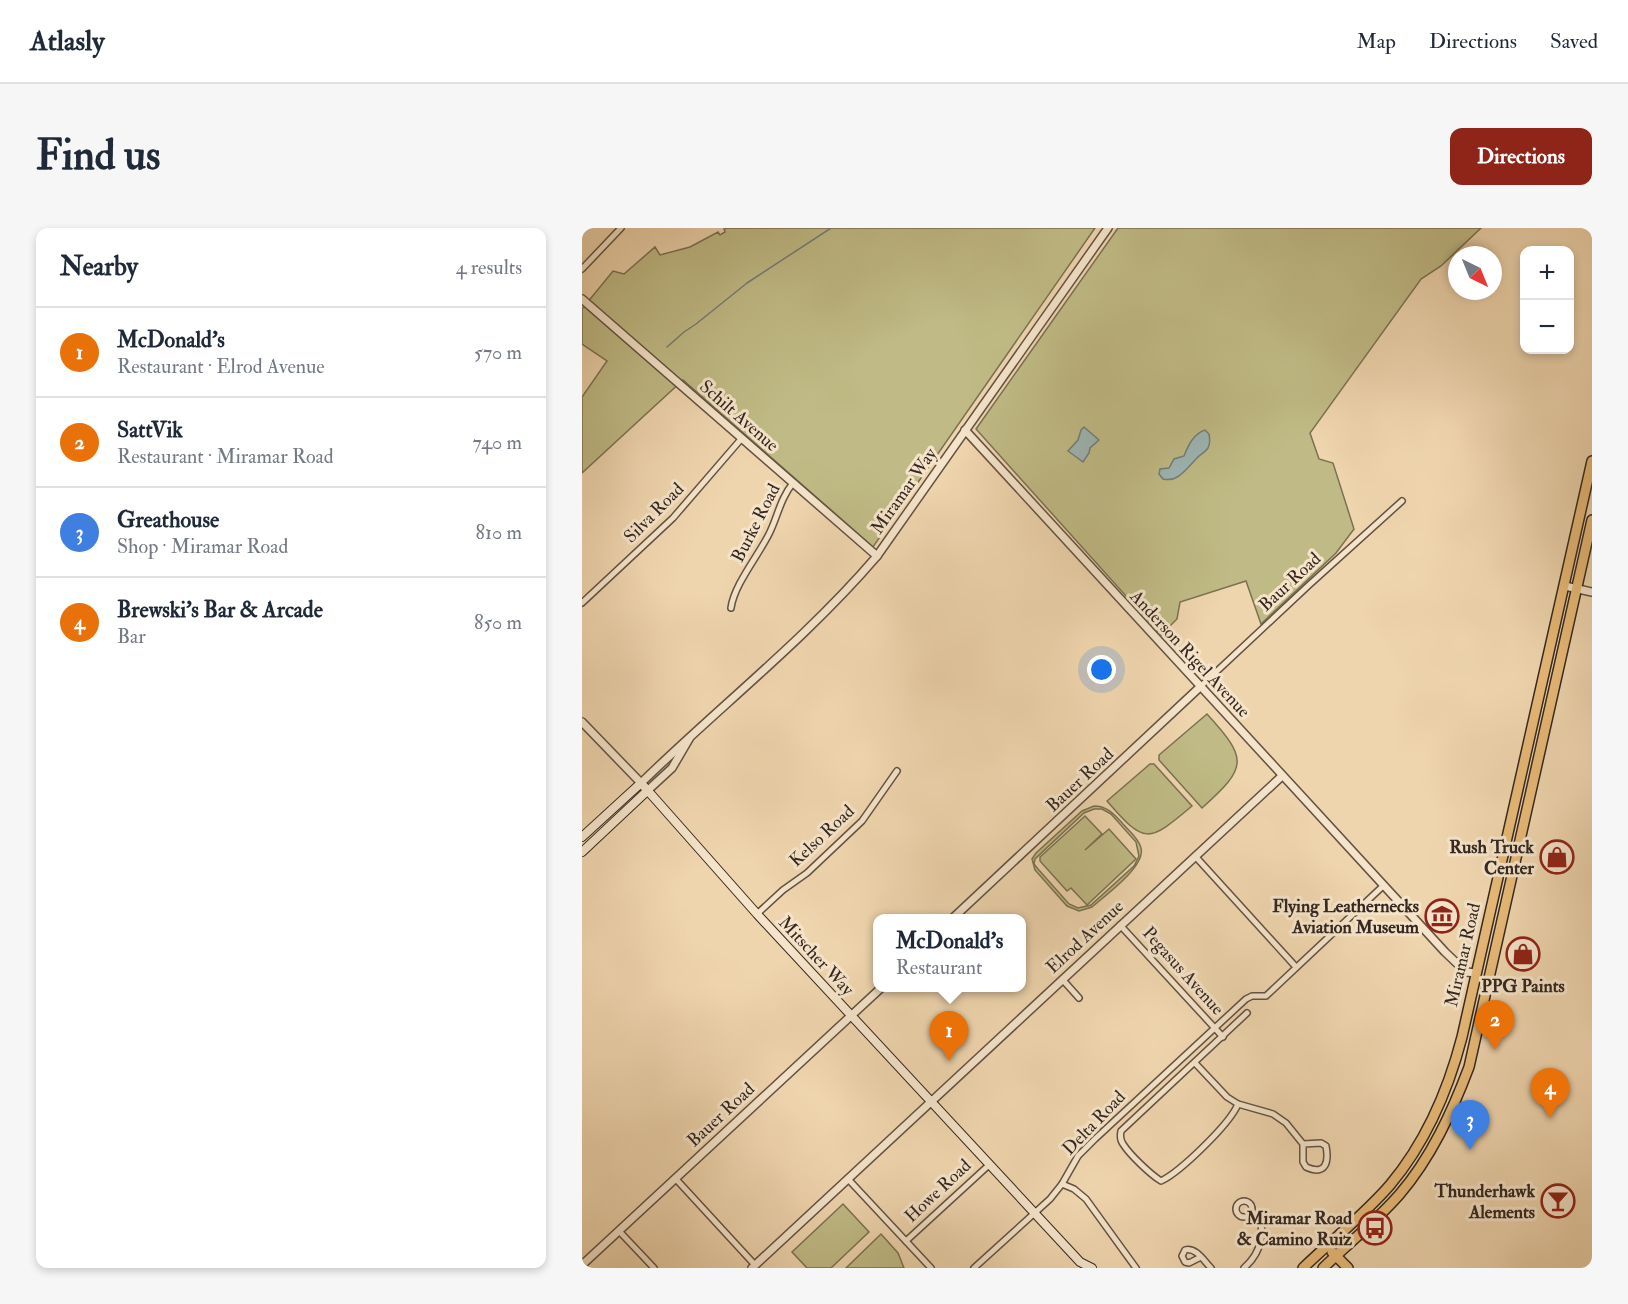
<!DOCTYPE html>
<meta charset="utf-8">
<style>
:root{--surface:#fff;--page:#f6f6f7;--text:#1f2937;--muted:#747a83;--line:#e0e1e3;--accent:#8f2418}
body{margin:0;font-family:"IM FELL Double Pica",serif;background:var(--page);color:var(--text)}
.controls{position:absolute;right:18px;top:18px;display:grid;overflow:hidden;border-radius:12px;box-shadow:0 3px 9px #0003}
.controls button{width:54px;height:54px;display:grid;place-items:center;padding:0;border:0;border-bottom:2px solid var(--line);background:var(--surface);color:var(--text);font:30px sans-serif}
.compass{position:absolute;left:866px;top:18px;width:54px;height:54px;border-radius:50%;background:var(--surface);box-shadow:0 3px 9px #0003;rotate:137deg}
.you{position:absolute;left:520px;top:442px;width:21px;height:21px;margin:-15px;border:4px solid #fff;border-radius:50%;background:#1a73e8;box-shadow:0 0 0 9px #1a73e833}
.badge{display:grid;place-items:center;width:39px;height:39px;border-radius:50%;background:var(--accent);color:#fff;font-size:20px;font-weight:700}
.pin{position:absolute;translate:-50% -50px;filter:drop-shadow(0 2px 3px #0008)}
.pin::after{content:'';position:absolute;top:32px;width:21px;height:18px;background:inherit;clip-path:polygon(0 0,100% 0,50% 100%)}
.popup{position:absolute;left:291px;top:686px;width:153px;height:78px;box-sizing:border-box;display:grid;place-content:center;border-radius:12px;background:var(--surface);filter:drop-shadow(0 2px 4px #0005);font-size:20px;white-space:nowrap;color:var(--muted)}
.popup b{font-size:22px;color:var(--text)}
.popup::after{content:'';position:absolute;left:50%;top:100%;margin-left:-12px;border:12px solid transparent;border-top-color:var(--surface)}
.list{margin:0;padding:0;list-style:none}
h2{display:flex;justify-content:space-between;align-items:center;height:78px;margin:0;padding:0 24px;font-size:26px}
h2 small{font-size:20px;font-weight:400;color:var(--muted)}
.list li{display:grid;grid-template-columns:39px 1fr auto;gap:18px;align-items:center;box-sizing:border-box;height:90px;padding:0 24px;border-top:2px solid var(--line)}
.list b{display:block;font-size:22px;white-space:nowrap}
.list p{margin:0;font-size:20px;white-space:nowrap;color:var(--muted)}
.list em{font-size:20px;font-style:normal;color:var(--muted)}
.map{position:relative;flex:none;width:1010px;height:1040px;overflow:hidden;border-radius:12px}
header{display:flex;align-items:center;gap:36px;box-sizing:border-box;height:84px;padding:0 30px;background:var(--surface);border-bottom:2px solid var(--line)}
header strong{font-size:28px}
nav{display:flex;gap:33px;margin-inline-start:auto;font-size:21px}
.intro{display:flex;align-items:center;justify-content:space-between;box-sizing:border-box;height:144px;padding:0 36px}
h1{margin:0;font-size:42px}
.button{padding:15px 27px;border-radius:12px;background:var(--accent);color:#fff;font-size:21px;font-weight:700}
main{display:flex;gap:36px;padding:0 36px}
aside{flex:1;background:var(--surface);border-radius:12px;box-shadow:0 3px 9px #0003}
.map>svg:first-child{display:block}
.green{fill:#c0bb86;stroke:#7a7153;stroke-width:1.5;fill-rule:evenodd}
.water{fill:#9db6b5;stroke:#737d79;stroke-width:1.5}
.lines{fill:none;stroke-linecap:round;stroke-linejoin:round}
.stream{stroke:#737d79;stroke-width:1.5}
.minor-casing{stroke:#635244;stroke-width:8}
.tertiary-casing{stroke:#635244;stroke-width:10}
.secondary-casing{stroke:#342720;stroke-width:10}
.primary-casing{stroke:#342720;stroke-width:12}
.minor{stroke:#f5e4ca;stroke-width:5}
.tertiary{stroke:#f5e4ca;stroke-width:7}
.secondary{stroke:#f5e4ca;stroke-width:8}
.primary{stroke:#e8ba77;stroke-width:9}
.labels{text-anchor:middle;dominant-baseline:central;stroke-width:6;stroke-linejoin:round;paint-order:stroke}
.street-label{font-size:18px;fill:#342720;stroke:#f5e4ca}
.poi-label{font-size:18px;font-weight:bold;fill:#342720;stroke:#f5e4ca;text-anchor:end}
</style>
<header>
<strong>Atlasly</strong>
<nav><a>Map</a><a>Directions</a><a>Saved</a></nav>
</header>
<div class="intro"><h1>Find us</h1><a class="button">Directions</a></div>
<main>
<aside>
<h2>Nearby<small>4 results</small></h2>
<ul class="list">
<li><span class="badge" style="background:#e8710a">1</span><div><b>McDonald's</b><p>Restaurant · Elrod Avenue</p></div><em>570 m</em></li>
<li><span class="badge" style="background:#e8710a">2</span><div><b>SattVik</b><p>Restaurant · Miramar Road</p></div><em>740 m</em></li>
<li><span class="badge" style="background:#3f7fe0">3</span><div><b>Greathouse</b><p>Shop · Miramar Road</p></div><em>810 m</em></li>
<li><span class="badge" style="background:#e8710a">4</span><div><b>Brewski's Bar &amp; Arcade</b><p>Bar</p></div><em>850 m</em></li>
</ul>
</aside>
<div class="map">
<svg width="1010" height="1040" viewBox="0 0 1010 1040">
<rect width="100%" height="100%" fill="#efd5ae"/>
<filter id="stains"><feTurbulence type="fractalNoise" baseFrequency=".00333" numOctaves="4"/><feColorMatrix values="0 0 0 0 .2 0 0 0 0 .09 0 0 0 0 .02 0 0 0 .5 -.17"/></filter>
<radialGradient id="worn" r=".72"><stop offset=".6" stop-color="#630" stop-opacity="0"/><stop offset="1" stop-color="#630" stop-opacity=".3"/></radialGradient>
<!-- green -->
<g class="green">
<polygon points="144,0 513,0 291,319 101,152 0,245 0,169 25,133 0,116 0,81 31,43 42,46 73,19 78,27 108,19 136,4 138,7 143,4 142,1"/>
<polygon points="536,0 899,0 859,38 839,51 728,205 737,231 751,235 772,301 754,325 679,396 664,353 598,374 595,391 579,407 394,201"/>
<path d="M625 486C666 531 666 539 620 580L577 532V527Z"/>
<path d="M568 536H572L610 578C566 615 563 617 525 573Z"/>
<path d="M512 578C526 578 533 587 542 597 548 604 557 611 559 620 564 638 524 667 510 679L497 683 485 678 453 642 450 631 454 625 500 583ZM512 581H520L529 586 554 614 557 628 552 638 509 677 496 680 487 676 456 641 452 636 453 631 502 585Z"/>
<polygon points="503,588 520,606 503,622 527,601 554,631 505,677 489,660 485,663 458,633 458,629"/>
<polygon points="261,976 287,1004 249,1040 225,1040 210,1024"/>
<polygon points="299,1006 316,1025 322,1040 264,1040"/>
</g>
<!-- water -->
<g class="water">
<polygon points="502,199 517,212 508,220 507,225 501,234 486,223 496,212 499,202"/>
<path d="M623 202 627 206C628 211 628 216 626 220 623 225 618 226 615 230 606 239 596 255 581 251L577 246 578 241 587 240 592 231 602 228C606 218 611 206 623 202Z"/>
</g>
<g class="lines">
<!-- stream -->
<polyline class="stream" points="85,119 102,104 114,96 165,55 249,0"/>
<!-- minor casing -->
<g class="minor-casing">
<g id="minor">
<polyline points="0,41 39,0"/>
<polyline points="0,375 91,290 160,210"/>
<path d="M149 380C152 357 176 328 187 306 196 288 198 271 211 255"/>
<polyline points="618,459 727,357 820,273"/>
<polyline points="613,628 714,739"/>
<polyline points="175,686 201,662 225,645 280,593 315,543"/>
<polyline points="538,697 641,809"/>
<polyline points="480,751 497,770"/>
<path d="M613 835 645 869 656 876 691 886 704 895 721 916V934L724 939C744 948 747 934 744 918L739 915 721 916"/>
<path d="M656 876C648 896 598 944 579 953 568 946 548 927 541 916 538 912 538 908 539 903L665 785"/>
<polyline points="93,950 173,1037"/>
<polyline points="266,951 349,1040"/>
<polyline points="480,956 492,961 504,971 554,1040"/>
<circle cx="662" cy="981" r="8"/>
<polyline points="37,1003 72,1040"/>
<polyline points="324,1013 408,936"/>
<path d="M619 1029 607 1035 603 1034 600 1028 603 1022C614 1019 622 1033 629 1040"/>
<polyline points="392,1040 468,971 480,956 496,928 513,911 664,771 670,768 684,768 801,658"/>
<path d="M662 1040C678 1026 689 998 669 983"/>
</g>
</g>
<!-- tertiary casing -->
<g class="tertiary-casing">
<g id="tertiary">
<polyline points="0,71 295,328"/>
<polyline points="383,202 863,724 884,744 894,745"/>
<polyline points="983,358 1010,364"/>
<path d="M0 494 59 555C137 479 224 411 295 328L526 0"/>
<polyline points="65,563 90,540 107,511"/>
<polyline points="371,690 618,459"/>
<polyline points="0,1037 299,760"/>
<polyline points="170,1040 700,548"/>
</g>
</g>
<!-- secondary casing -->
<g class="secondary-casing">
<g id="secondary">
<polyline points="0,609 59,555 175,686 498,1034 510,1040"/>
<polyline points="0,624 65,563"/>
</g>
</g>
<!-- primary casing -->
<g class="primary-casing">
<g id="primary">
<polyline points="750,1024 766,1040"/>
<path d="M721 1040C750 1012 782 987 808 957 844 914 866 863 880 809L1010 233"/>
<path d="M741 1040C766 1016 794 993 817 967 849 930 870 884 887 839L1010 292"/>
</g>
</g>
<!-- minor -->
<use href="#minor" class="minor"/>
<!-- tertiary -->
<use href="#tertiary" class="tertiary"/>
<!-- secondary -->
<use href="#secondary" class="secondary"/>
<!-- primary -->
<use href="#primary" class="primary"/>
</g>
<!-- icons -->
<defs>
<g id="shop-ring" transform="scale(1.725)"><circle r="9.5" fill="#f5e4ca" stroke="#8f2418" stroke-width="1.5"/><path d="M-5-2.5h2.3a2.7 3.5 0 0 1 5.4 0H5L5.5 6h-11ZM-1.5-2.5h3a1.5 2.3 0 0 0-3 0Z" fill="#8f2418"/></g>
<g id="museum-ring" transform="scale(1.725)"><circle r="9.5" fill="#f5e4ca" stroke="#8f2418" stroke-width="1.5"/><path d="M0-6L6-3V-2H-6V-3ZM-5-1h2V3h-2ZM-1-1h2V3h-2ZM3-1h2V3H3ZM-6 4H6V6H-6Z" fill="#8f2418"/></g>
<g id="bar-ring" transform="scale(1.725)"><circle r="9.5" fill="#f5e4ca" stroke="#8f2418" stroke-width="1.5"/><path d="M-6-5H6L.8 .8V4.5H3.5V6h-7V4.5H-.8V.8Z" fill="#8f2418"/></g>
<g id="bus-ring" transform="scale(1.725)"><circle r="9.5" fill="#f5e4ca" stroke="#8f2418" stroke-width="1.5"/><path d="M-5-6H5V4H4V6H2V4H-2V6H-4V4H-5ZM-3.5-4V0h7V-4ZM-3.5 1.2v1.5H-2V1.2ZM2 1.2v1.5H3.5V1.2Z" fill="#8f2418"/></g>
</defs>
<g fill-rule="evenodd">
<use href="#shop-ring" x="975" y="629"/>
<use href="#museum-ring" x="860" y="688"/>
<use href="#shop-ring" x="941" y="726"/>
<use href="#bar-ring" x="976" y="973"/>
<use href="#bus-ring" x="793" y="1000"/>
</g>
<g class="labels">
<!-- street labels -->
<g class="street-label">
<text transform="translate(157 188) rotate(41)">Schilt Avenue</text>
<text transform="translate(322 263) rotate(-55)">Miramar Way</text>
<text transform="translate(72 285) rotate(-45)">Silva Road</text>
<text transform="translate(174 295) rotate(-63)">Burke Road</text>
<text transform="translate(708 354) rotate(-43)">Baur Road</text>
<text transform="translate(608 426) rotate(47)">Anderson Rigel Avenue</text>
<text transform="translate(498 552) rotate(-43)">Bauer Road</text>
<text transform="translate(240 608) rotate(-43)">Kelso Road</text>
<text transform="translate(503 709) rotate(-43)">Elrod Avenue</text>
<text transform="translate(881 727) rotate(-77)">Miramar Road</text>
<text transform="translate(234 728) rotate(47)">Mitscher Way</text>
<text transform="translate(601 743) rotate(48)">Pegasus Avenue</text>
<text transform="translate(139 887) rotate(-43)">Bauer Road</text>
<text transform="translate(512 895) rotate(-46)">Delta Road</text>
<text transform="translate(356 963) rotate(-43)">Howe Road</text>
</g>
<!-- poi labels -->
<g class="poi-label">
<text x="952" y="619">Rush Truck<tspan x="952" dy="21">Center</tspan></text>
<text x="837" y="678">Flying Leathernecks<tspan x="837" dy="21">Aviation Museum</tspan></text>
<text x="941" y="758" text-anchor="middle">PPG Paints</text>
<text x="953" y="963">Thunderhawk<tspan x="953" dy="21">Alements</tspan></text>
<text x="770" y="990">Miramar Road<tspan x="770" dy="21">&amp; Camino Ruiz</tspan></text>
</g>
</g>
<rect width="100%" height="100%" filter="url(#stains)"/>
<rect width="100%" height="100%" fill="url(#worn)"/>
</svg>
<div class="controls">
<button>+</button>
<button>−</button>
</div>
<svg class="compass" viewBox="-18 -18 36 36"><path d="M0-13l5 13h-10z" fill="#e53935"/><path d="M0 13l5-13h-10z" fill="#747a83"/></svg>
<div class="you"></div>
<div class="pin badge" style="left:367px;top:833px;background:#e8710a">1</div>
<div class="popup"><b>McDonald's</b>Restaurant</div>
<div class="pin badge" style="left:913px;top:822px;background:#e8710a">2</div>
<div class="pin badge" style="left:888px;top:922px;background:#3f7fe0">3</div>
<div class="pin badge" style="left:968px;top:890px;background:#e8710a">4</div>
</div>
</main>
